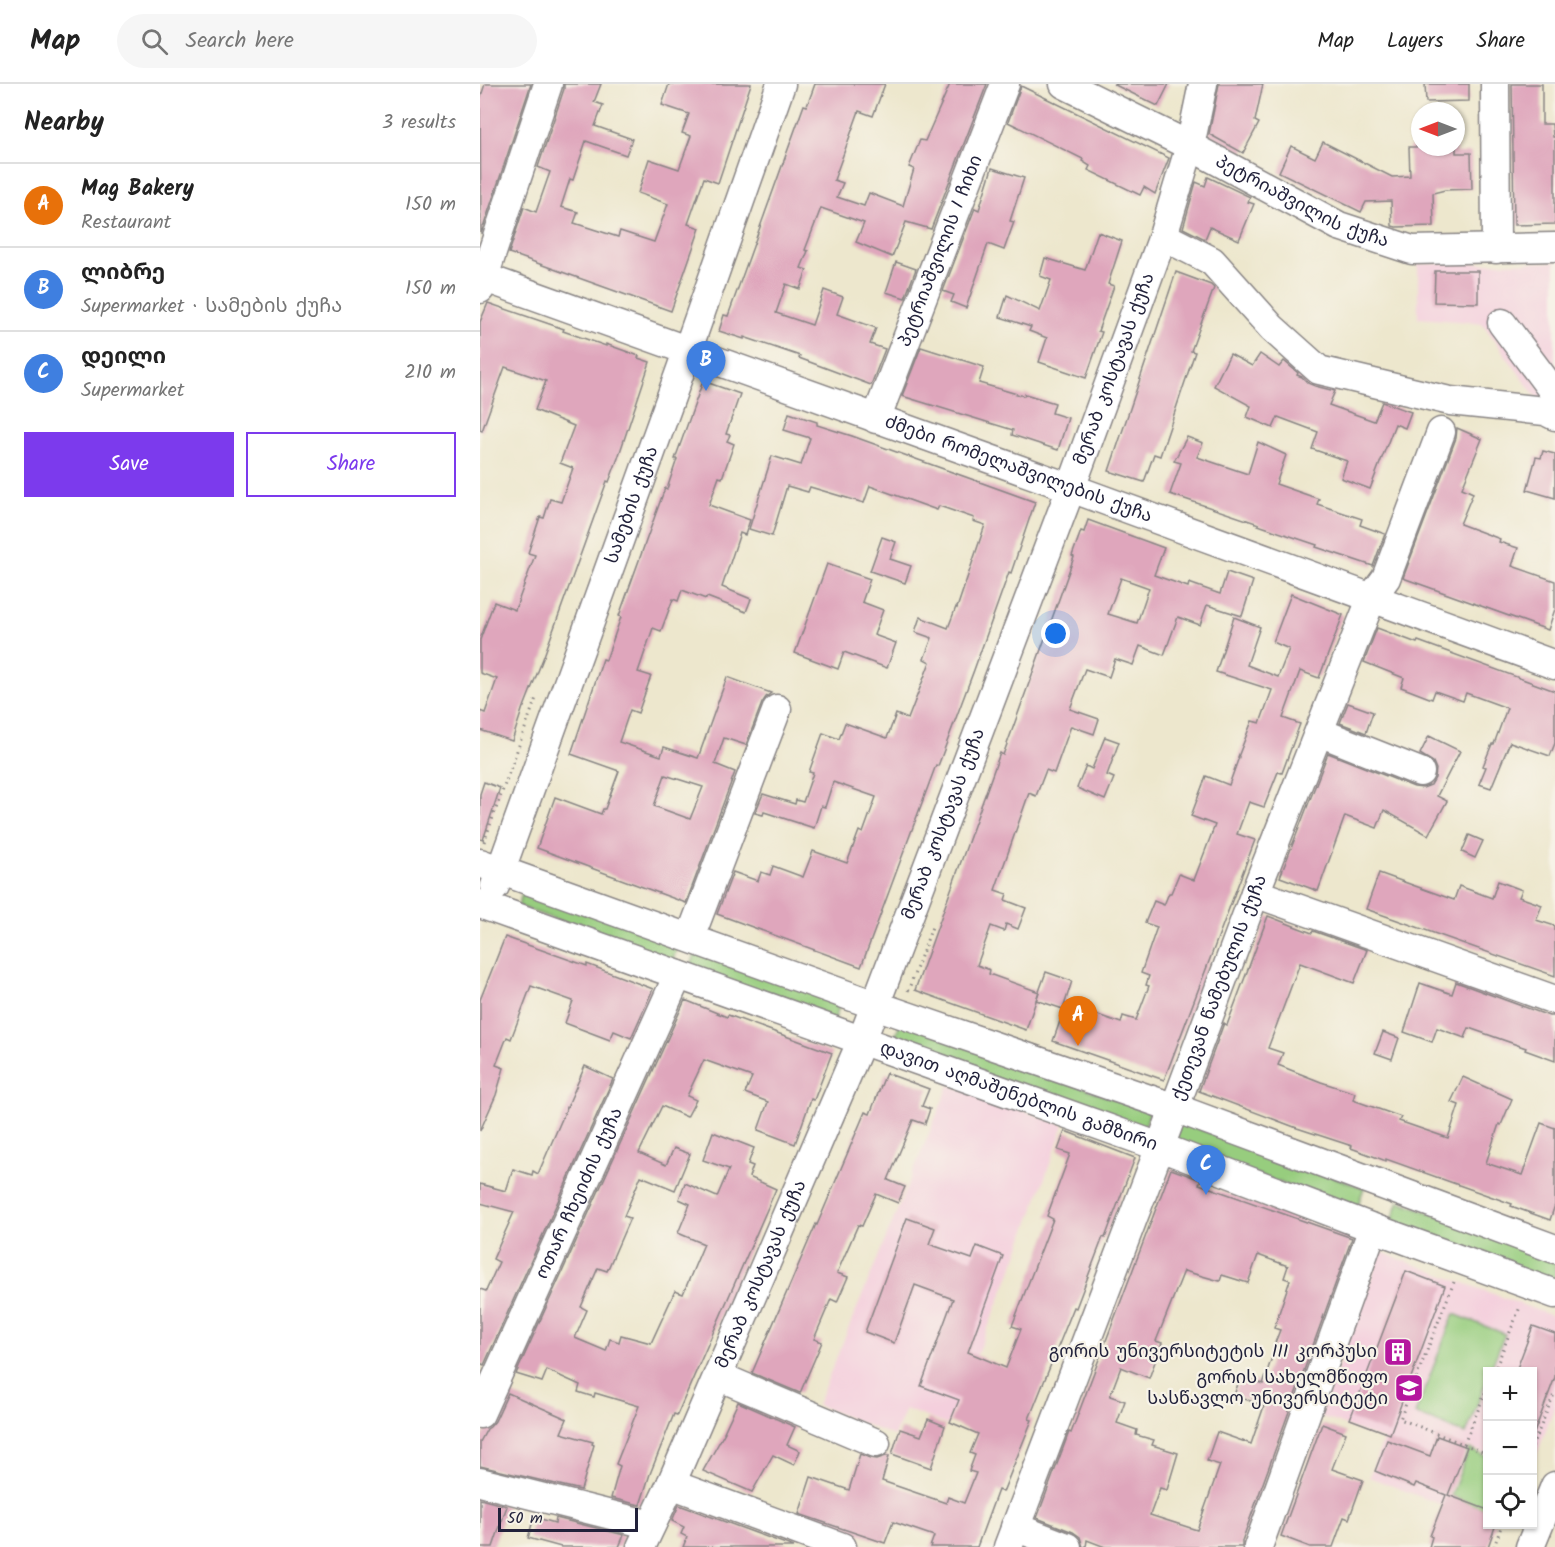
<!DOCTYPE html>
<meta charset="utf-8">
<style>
:root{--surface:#fff;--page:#f6f6f6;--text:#222;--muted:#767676;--line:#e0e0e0;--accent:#7c3aed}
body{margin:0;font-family:Kalam,"Noto Sans Georgian",sans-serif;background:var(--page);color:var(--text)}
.controls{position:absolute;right:18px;bottom:18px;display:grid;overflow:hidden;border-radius:0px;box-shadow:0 2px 4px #0004}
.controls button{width:54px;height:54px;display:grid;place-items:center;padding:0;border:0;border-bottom:2px solid var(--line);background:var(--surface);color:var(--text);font:30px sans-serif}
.compass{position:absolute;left:931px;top:18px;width:54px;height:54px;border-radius:50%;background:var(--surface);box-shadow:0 2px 4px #0004;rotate:270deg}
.scale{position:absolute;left:18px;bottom:15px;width:140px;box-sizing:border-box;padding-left:6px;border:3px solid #22223b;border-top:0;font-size:16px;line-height:21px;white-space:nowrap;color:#22223b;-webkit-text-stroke:4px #f7f3e8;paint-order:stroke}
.you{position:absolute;left:576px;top:550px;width:21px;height:21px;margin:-15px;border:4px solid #fff;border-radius:50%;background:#1a73e8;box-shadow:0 0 0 9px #1a73e833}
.badge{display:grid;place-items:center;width:39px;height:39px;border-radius:50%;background:var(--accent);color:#fff;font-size:20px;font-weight:700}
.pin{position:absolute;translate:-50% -50px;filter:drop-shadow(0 2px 3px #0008)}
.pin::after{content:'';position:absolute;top:32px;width:21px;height:18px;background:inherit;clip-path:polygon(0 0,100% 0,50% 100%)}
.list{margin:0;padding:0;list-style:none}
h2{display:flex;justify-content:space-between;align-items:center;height:78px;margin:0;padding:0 24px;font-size:26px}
h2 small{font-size:20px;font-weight:400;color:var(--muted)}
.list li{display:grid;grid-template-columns:39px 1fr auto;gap:18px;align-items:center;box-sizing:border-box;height:84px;padding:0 24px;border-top:2px solid var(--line)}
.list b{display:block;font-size:22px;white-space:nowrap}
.list p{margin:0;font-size:20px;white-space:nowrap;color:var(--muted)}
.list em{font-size:20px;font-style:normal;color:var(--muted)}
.actions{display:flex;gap:12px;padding:18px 24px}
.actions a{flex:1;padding:14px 0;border:2px solid var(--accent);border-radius:0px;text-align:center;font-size:21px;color:var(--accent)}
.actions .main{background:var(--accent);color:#fff}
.icon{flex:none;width:33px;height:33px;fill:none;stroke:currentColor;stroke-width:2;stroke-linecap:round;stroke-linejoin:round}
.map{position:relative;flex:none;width:1075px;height:1463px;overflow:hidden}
header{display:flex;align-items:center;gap:36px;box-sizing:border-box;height:84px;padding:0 30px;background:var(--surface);border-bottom:2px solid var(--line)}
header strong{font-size:28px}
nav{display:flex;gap:33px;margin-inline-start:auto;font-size:21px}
.search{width:420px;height:54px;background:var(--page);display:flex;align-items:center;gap:15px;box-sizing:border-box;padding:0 21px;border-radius:33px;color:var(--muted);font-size:22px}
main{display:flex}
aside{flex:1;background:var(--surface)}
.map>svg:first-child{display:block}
.built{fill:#f4cfdd}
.green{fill:#97cd7e;stroke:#5c785c;stroke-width:1.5}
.building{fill:#dfa6bc;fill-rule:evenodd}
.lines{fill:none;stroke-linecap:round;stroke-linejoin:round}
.minor-casing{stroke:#888484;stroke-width:31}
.path{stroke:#888484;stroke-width:3;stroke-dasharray:1.5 4.5;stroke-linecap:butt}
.minor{stroke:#fff;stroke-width:28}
.labels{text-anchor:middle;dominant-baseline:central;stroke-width:4.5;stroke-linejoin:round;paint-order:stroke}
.street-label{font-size:18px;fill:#22223b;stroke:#f7f3e8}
.poi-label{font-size:18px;fill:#22223b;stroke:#f7f3e8;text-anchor:end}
</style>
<header>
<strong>Map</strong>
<div class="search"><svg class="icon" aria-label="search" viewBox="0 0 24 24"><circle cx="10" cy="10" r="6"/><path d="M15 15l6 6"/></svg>Search here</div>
<nav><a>Map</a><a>Layers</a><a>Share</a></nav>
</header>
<main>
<aside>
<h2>Nearby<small>3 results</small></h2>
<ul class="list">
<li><span class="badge" style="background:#e8710a">A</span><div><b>Mag Bakery</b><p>Restaurant</p></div><em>150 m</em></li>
<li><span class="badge" style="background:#3f7fe0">B</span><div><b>ლიბრე</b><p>Supermarket · სამების ქუჩა</p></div><em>150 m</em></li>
<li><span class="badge" style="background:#3f7fe0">C</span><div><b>დეილი</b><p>Supermarket</p></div><em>210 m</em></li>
</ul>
<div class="actions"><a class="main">Save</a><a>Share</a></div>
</aside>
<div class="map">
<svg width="1075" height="1463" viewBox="0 0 1075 1463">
<rect width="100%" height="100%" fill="#f7f3e8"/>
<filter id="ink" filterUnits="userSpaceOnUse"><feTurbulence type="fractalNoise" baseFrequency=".0167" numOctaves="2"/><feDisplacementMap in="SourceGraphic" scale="12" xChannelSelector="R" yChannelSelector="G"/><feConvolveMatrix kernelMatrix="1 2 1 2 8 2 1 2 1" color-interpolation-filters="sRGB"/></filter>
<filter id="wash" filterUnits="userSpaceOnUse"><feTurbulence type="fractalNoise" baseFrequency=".008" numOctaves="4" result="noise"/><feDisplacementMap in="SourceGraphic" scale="24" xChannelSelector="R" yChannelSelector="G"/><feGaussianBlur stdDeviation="1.35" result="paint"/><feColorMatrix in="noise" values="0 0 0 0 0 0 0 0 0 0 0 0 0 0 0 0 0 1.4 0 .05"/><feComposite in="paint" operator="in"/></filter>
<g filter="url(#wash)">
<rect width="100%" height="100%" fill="#ede7cd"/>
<!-- built -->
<g class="built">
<polygon points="1075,178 1075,322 1059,317 1002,239 938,234 938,180"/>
<polygon points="469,1001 584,1041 529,1193 467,1343 467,1341 425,1325 414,1352 337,1321"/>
<polygon points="901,1168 1075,1233 1075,1321 1053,1381 1052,1288 1008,1288 1007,1370 988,1363 965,1422 889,1393 903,1356 840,1332"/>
</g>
<!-- green -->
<g class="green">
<polygon points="45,802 199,858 192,878 38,822"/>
<polygon points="217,864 361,916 354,938 210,886"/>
<polygon points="421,937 670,1028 662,1050 413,958"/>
<polygon points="700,1038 884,1104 876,1126 692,1060"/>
<polygon points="919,1117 1075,1175 1075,1200 911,1139"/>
<polygon points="974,1230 1025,1250 1010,1287 1008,1288 1007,1295 986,1350 935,1330"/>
<polygon points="989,1365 1007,1373 1007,1426 971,1412"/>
</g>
<g id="blocks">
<!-- building -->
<g class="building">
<polygon points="5,0 51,0 1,150 0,15"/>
<polygon points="84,0 121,0 114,18 123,21 115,42 152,55 146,71 106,57 93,96 90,95 81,123 98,128 94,139 138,153 140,147 174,158 188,120 158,109 169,75 199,85 211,52 202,49 209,30 182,21 189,0 271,0 238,99 224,94 208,140 220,144 191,227 29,169 44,123 56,128 70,88 58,83 84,5"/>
<polygon points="335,0 405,0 393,32 379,27 354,96 363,99 357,113 384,122 389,109 423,122 434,85 429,83 440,56 445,57 470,0 507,0 451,145 426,138 412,173 376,158 384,139 341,124 325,166 328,167 321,184 327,186 320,205 306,200 296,229 332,241 344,206 363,213 357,230 396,244 390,260 405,265 391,301 319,274 320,272 264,253 264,255 239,247 244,231 248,232 324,21 327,22"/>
<polygon points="633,0 689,0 678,22"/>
<polygon points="739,0 783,0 775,37 779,39 763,69 729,50"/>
<polygon points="945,0 989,0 989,17 946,18"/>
<polygon points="1032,0 1062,0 1062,40 1072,40 1073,53 1075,53 1075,140 1034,141"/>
<polygon points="541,2 689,74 675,110 664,103 660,111 608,86 610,82 602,77 603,75 528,38"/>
<polygon points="843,58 912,93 930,92 929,63 976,63 976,69 991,69 992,105 965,106 953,109 954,142 916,143 912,142 911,117 886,118 881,128 799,88 811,62 835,74"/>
<polygon points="512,84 544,94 530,137 534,138 524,166 508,160 486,224 471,218 474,211 463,207 495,124 499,126"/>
<polygon points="728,93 770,113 768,118 774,120 759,156 730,143 725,155 703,144 716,98 725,102"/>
<polygon points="618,148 642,157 628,200 634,202 618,247 622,248 606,294 559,278 567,254 549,247 551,243 520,233 527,211 560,227 571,196 560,192 565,174 605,186"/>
<polygon points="416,178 436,185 425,214 406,208"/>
<polygon points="955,187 998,187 998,219 954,218"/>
<polygon points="696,188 731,201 734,204 711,267 715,268 680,372 674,370 664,398 629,387"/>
<polygon points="8,219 84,245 83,247 126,262 126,260 159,272 158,274 170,278 138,374 129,398 127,397 64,572 44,623 43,623 32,657 0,646 0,627 5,629 17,595 0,589 0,556 14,518 35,526 55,471 48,469 60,433 64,434 70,415 81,418 93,384 80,379 94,342 55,326 66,297 25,283 2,347 0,346 0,238"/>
<polygon points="441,263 504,283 499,299 544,312 545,310 575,319 572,329 588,334 578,366 532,351 533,346 422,312"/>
<polygon points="750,270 772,282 780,270 799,283 804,277 818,289 817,291 822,293 828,299 835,302 855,307 849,321 894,337 902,318 931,328 925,344 915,340 890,405 861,394 867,377 832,365 838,348 798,333 793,344 767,333 771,322 734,302"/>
<path d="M223 297 260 310 246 350 250 351 247 357 254 360 242 394 239 393 229 421 270 436 265 451 260 449 242 503 271 515 266 528 227 513 226 515 202 506 198 517 193 515 181 547 173 544 158 588 171 592 158 629 150 626 139 658 181 672 184 663 218 674 247 593 291 609 286 613 282 619 266 661 244 654 235 680 255 688 206 819 57 764 75 713 121 730 123 725H125L139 687 91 670 123 575 126 576 141 533 139 532 185 404 187 405 197 375H195ZM185 691 223 703 210 735 174 722Z"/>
<polygon points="309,329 337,338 337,341 372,352 555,418 531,489 529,488 494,586 458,682 456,681 381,883 237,830 253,788 278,797 281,788 290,791 293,782 323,793 333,767 367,779 379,747 383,749 396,713 353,698 345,723 341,722 334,744 284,728 283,731 275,729 283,710 315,720 316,716 323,718 333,689 329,688 343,649 359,655 365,639 407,654 416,630 428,635 450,578 444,575 452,554 435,548 440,533 468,544 476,523 477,524 505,441 493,437 494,434 459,422 457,426 390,402 384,419 330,403 328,408 307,402 292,452 269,445 292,372 321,381 330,354 304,346"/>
<polygon points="977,344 1002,355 982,404 993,409 980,440 1020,455 1019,458 1038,464 1032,482 1075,497 1075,525 1068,546 923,494 976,354"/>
<polygon points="707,353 723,359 717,373 768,390 778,358 806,371 796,400 839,415 837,420 882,435 880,441 905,450 893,482 836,463 837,461 778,441 779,440 690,410 701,379 694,377"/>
<polygon points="1063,367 1075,370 1075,414 1047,406 1056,373 1061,374"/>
<path d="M608 436 684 464 674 491 708 503 709 499 740 510 747 488 773 497 762 532 727 521 720 541 698 533 684 571 660 562 653 581 635 575 629 593 605 585 590 625 619 635 614 650 591 642 574 689 566 686 556 712 549 709 515 806 527 810 525 816 546 824 538 845 526 840 524 847 511 842 497 881 510 886 509 890 559 908 546 946 435 906 520 669 523 671 534 641 594 473 592 472 601 447 604 448ZM641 494 669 504 657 539 628 530Z"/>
<polygon points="402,453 416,458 410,475 431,482 425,499 390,487"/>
<polygon points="347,480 390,495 382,518 403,526 394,551 416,559 407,584 364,568 358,585 315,569"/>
<polygon points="811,510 863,531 839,594 820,587 803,634 820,640 802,689 798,688 784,723 769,718 757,750 775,756 684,996 573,957 586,920 641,939 643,932 656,936 669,902 666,901 669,892 661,889 677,843 665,839 674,817 684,821 689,809 691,809 699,790 714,796 735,741 711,732 726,692 749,701 759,673 758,673 772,637 780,639 792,606 736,588 754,533 780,543 767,581 798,593 809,565 793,558"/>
<polygon points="897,544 937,559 938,557 1075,607 1075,659 1070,672 1030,658 1011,704 999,700 1006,683 1003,682 1012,660 1014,660 1027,624 986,609 983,617 955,607 952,615 921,603 924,594 884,578"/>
<polygon points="868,619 893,628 886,649 860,639"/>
<polygon points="949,652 980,667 957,712 967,717 948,751 904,726 897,744 865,732 838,807 800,793 848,669 934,703 943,704 951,701 955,694 956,685 953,678 940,670"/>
<polygon points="625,653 639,658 627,691 634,694 625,716 597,704 606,682 612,685"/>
<polygon points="4,698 20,704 3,756 0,755 0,710"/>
<polygon points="989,751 1003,757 995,774 982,768"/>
<polygon points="899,789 974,816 979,802 1012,814 1018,797 1042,806 1039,813 1062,821 1056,836 1075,842 1075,892 886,825"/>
<polygon points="788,832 832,849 833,847 887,866 874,899 820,879 788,964 803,969 798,981 841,998 875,1009 873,1016 921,1033 919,1037 968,1054 979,1021 971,1018 983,993 1032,1015 1021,1041 1019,1040 1006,1079 1042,1091 1061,1039 1075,1044 1075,1121 1070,1136 1031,1122 1032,1120 906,1075 906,1077 871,1064 872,1062 817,1044 719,1007 744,939 747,941"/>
<polygon points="25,853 107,882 107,880 173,905 151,954 134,947 130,956 85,939 93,917 51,902 31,955 27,953 16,981 24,984 16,1011 0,1047 0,916"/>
<polygon points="566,888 592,897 583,925 556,916"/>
<polygon points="976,898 1069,932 1075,932 1075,977 1045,966 1046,964 989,944 985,954 957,944 952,958 924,948 940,899 972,910"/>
<polygon points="205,916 247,933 248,931 352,969 334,1016 331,1015 315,1060 278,1046 288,1018 265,1009 272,993 224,976 207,1012 216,1016 207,1033 182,1022 159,1069 186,1081 194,1064 210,1070 195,1106 161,1092 144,1132 150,1134 127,1187 118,1184 101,1223 107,1226 95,1254 126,1267 130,1255 139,1258 141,1251 171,1259 195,1207 203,1210 224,1160 198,1149 210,1120 199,1115 205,1099 237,1113 249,1085 223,1076 233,1048 274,1064 268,1080 273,1082 269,1093 296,1105 197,1331 194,1330 170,1390 160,1421 131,1414 140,1382 136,1380 159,1322 115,1309 114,1313 98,1308 100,1301 67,1286 62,1298 36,1290"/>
<polygon points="903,948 919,954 912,975 895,969"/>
<polygon points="105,982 133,995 4,1281 0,1279 0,1205 6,1207 19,1178 13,1175 34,1128 0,1119 0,1100 26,1107 33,1085 52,1091 53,1087 58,1090"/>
<polygon points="406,989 449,1005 442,1022 450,1025 445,1040 433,1036 408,1096 425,1103 418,1119 396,1110 382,1142 378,1141 357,1189 368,1193 357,1218 351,1215 334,1255 342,1258 320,1309 272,1289 336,1140 337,1141 385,1028 390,1030"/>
<polygon points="585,1047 655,1074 625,1154 623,1153 596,1224 594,1223 549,1335 552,1336 523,1408 518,1406 497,1463 450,1463 454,1452 413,1438 405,1459 319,1430 331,1393 369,1406 380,1370 390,1374 397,1375 406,1372 409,1372 402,1397 466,1419 468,1413 484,1419 496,1389 489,1387 495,1371 490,1369 498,1350 470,1338 479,1316 441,1302 473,1215 435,1201 414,1259 385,1248 427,1134 455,1144 449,1160 492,1175 497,1162 523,1172 488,1268 526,1284 541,1245 532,1242 573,1135 567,1132 590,1070 578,1066"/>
<path d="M691 1085 721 1096 719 1100 872 1154 762 1457V1463H625L607 1456 606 1463H603L600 1453 593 1448 557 1434 589 1348 591 1349ZM778 1171 808 1182 804 1194 810 1196 794 1244 800 1246 793 1264H795L783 1300 761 1292 754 1311 784 1322 771 1360 737 1348 727 1377 740 1381 717 1446 670 1431 680 1404 687 1406 698 1369 672 1361 674 1356 656 1351 657 1346 637 1339 645 1317 630 1312 641 1283 669 1294 682 1259 676 1257 704 1187 740 1197 742 1191 768 1199Z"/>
<polygon points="926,1187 965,1202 910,1350 870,1335"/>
<polygon points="1053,1242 1075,1250 1075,1293 1054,1349 1053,1349 1053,1287 1036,1287"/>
<polygon points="28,1309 87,1335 81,1349 113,1358 112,1360 114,1361 101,1406 0,1382 0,1358 7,1345 10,1343 15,1337"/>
<polygon points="258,1318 315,1343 307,1361 320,1367 314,1381 293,1371 272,1408 223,1387 245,1348 244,1348"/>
<polygon points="448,1335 465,1342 451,1384 412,1370 420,1345 441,1352"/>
<polygon points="842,1340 866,1349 852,1385 883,1396 869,1435 864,1433 853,1463 830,1463 801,1452"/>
<polygon points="957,1352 987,1363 968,1411 1008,1426 1008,1440 1016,1440 1008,1463 949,1463 952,1453 950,1452 966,1411 936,1399 934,1403 895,1387 907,1356 950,1372"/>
<polygon points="0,1415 27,1422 13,1463 0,1463"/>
<polygon points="199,1421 314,1463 203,1463 207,1453 201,1450 204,1443 192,1437"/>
<polygon points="54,1433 75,1439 76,1434 144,1451 139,1463 81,1463 48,1454"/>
</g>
</g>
</g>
<g filter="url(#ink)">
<use href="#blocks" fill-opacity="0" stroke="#888484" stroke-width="1.5"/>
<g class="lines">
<!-- minor casing -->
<g class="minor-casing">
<g id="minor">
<path id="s1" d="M584 0 710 62 859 142 932 166 1075 163"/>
<polyline points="1015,0 1016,165"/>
<polyline points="683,152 732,177 792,244 839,286 970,317 1065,327 1075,332"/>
<path id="s2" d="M0 192 591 404 1075 581"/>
<polyline points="0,205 68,0"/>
<polyline points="1022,239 1073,307 1075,308"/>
<path id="s3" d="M396 335 525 0"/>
<polyline points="839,648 940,688"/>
<polyline points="0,779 395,921 695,1024 1075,1165"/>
<path id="s4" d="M15 802 201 285 301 0"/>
<polyline points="775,809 1075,916"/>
<path id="s5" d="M0 820 680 1063 893 1144 1075 1210"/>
<polyline points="210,854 297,625"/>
<polyline points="238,1292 396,1359"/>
<path id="s6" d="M0 1330 198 891"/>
<polyline points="0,1398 171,1441"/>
<polyline points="191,1400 362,1463"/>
<polyline points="535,1443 587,1463"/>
<path id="s7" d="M161 1463 191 1400 382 956 591 404 683 152 710 62 723 0"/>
<path id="s8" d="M528 1463 680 1063 775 809 892 513 906 494 961 348"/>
<polyline points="778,1463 893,1144"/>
<polyline points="1050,1463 1075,1402"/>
</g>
</g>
<!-- path -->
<g class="path">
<polyline points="4,758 56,614"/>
<polyline points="428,907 452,843"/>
<polyline points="974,1198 920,1335 1008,1370"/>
<polyline points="1014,1288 1040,1223"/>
<polyline points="984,1360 1008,1302"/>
<polyline points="1052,1363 1075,1308"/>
<polyline points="1014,1463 1022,1440"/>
</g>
<!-- minor -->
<use href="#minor" class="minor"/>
</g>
</g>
<!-- icons -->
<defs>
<g id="building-square" transform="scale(1.5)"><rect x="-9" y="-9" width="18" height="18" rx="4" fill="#b5179e" stroke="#f7f3e8"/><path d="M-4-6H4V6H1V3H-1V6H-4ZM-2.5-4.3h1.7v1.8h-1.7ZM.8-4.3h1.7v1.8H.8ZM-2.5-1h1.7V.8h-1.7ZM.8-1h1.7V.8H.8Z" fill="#fff"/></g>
<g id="university-square" transform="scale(1.5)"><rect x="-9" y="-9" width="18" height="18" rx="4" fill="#b5179e" stroke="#f7f3e8"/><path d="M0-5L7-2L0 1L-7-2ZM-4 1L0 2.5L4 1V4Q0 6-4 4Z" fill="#fff"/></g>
</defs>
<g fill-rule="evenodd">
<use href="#building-square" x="918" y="1268"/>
<use href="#university-square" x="929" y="1304"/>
</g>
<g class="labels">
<!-- street labels -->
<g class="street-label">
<text stroke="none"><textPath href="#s1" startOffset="266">პეტრიაშვილის ქუჩა</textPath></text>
<text stroke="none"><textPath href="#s3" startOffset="180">პეტრიაშვილის I ჩიხი</textPath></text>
<text stroke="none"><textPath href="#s7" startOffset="1270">მერაბ კოსტავას ქუჩა</textPath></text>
<text stroke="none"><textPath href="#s2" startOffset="572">ძმები რომელაშვილების ქუჩა</textPath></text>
<text stroke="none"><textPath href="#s4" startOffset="405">სამების ქუჩა</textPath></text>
<text stroke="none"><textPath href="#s7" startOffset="784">მერაბ კოსტავას ქუჩა</textPath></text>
<text stroke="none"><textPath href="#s8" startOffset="598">ქეთევან წამებულის ქუჩა</textPath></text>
<text stroke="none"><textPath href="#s5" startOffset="572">დავით აღმაშენებლის გამზირი</textPath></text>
<text stroke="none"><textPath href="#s6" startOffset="242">ოთარ ჩხეიძის ქუჩა</textPath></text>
<text stroke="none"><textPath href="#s7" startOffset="298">მერაბ კოსტავას ქუჩა</textPath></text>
</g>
<!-- poi labels -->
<g class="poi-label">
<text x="897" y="1268">გორის უნივერსიტეტის III კორპუსი</text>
<text x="908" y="1294">გორის სახელმწიფო<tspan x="908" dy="21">სასწავლო უნივერსიტეტი</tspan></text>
</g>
</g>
</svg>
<div class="controls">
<button>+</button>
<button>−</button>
<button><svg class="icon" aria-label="locate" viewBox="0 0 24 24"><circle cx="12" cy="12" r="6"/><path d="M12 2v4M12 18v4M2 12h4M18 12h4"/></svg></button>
</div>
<svg class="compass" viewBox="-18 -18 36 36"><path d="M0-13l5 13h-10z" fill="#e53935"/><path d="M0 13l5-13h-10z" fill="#767676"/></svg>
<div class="scale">50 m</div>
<div class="you"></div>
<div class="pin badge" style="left:598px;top:962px;background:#e8710a">A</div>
<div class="pin badge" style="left:226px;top:307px;background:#3f7fe0">B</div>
<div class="pin badge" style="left:726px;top:1111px;background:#3f7fe0">C</div>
</div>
</main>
